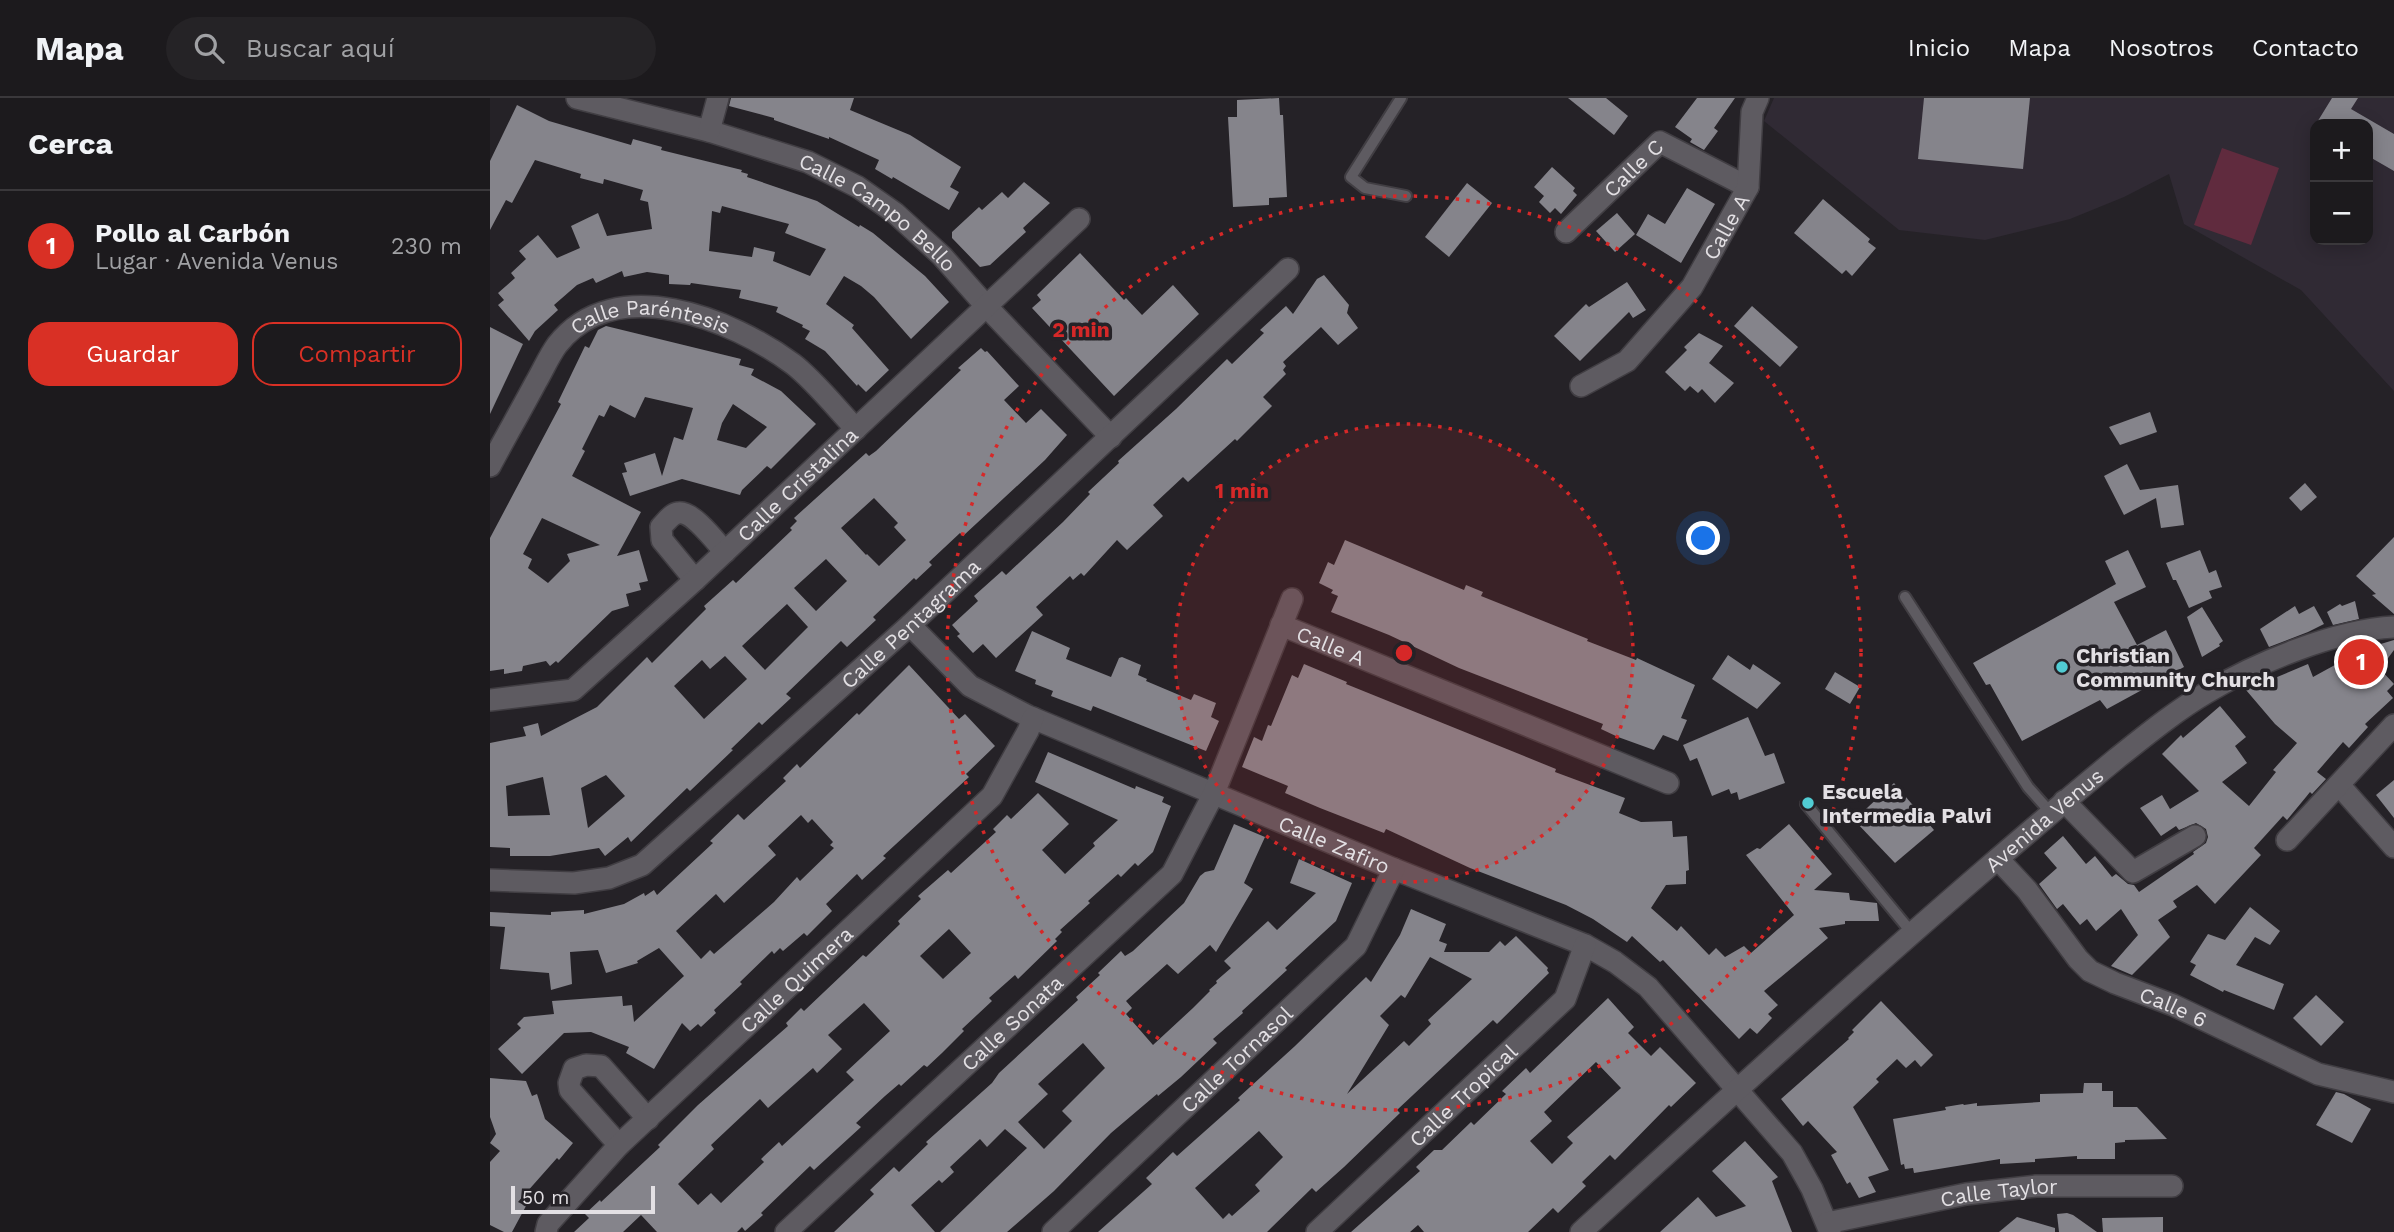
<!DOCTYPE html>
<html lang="es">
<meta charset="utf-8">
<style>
:root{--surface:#1c1a1d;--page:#252326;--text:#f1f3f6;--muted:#a0a1a4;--line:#3a383b;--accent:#d93025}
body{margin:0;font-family:"Work Sans",sans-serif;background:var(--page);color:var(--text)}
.controls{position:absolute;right:21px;top:21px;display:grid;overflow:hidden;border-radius:14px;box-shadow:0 4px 18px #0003}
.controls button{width:63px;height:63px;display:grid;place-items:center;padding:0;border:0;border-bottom:2px solid var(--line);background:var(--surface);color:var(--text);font:35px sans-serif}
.scale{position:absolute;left:21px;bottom:18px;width:144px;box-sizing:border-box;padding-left:7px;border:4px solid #e3e0e4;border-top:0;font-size:19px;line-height:24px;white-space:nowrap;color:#e3e0e4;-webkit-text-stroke:5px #252227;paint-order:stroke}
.you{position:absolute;left:1214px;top:441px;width:24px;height:24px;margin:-18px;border:5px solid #fff;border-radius:50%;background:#1a73e8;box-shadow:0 0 0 10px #1a73e833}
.badge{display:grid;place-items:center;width:46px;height:46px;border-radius:50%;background:var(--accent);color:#fff;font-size:23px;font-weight:700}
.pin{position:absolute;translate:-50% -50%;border:4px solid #fff;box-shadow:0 2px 7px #0006}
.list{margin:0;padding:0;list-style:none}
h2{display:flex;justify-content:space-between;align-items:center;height:91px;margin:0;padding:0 28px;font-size:30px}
h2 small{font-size:23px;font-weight:400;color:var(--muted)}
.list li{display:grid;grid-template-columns:46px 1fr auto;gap:21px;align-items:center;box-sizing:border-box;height:112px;padding:0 28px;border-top:2px solid var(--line)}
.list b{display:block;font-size:26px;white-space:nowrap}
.list p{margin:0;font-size:23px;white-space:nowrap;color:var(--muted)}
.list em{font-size:23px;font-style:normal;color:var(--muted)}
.actions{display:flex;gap:14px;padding:21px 28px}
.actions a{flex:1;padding:16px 0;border:2px solid var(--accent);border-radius:21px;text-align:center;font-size:24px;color:var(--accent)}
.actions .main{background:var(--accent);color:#fff}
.icon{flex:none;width:38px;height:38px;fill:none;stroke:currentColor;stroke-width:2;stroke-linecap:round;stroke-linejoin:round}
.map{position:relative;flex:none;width:1904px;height:1134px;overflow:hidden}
header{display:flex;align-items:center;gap:42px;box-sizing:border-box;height:98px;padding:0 35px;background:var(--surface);border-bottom:2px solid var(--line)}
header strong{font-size:33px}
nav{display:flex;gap:38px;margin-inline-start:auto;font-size:24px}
.search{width:490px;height:63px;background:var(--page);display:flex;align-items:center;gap:18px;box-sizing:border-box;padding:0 24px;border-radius:38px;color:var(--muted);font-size:26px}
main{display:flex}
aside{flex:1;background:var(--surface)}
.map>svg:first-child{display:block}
.built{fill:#302a34;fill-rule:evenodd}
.green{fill:#602b3e}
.building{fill:#85848b;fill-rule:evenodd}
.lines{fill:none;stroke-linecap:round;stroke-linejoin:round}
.lane-casing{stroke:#413e43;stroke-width:14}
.street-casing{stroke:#413e43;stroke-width:24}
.secondary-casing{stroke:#413e43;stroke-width:24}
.lane{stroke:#5e5b61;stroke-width:10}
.street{stroke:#5e5b61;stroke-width:21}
.secondary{stroke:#5e5b61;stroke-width:21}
.ring{fill:none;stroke:#d62828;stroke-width:3.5;stroke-dasharray:3.5 7}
.poi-dot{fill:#51ccd3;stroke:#252227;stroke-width:2.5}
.labels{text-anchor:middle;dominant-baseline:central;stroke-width:7;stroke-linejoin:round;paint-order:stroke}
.street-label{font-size:21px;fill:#e3e0e4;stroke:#252227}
.poi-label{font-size:21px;font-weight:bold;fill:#e3e0e4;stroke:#252227;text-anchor:start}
.centre{fill:#d62828;stroke:#252227;stroke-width:3.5}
.ring-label{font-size:21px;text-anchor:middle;font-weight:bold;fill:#d62828;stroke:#252227;stroke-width:7;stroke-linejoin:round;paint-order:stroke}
</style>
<header>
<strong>Mapa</strong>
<div class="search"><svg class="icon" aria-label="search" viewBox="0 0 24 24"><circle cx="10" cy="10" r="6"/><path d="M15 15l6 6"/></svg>Buscar aquí</div>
<nav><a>Inicio</a><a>Mapa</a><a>Nosotros</a><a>Contacto</a></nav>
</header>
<main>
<aside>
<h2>Cerca<small></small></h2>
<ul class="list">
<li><span class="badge">1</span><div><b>Pollo al Carbón</b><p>Lugar · Avenida Venus</p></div><em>230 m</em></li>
</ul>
<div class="actions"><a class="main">Guardar</a><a>Compartir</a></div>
</aside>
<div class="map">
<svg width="1904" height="1134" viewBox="0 0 1904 1134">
<rect width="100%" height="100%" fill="#252227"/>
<!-- built -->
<path class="built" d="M1284 0H1904V293L1811 192 1694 126 1679 76 1634 99 1580 121 1495 142 1409 132 1274 23ZM1825 26H1878V142H1825Z"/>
<!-- green -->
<polygon class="green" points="1732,50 1789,70 1761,147 1704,127"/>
<!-- building -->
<g class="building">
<polygon points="241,0 364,0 360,12 420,37 471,69 460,89 469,94 459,112 403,79 402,81 385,71 389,62 339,39 339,41 284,22 284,20 239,8"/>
<polygon points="789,0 790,17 793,17 797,99 779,100 779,107 743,109 738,19 747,19 747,2"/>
<polygon points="1078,0 1116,0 1138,18 1124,37"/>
<polygon points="1207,0 1245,0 1224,30 1228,33 1214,52 1200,44 1202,41 1185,29"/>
<polygon points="1434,0 1540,0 1533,71 1428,61"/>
<polygon points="1842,0 1868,0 1861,11 1904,36 1904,73 1878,58 1878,26 1826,26"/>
<path d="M27 7 59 23 141 47 143 41 172 49 171 52 252 72 251 74 258 76 257 79 327 103 369 129 370 127 383 135 435 178 459 204 421 241 384 199 371 188 354 178 336 206 364 227 362 230 399 272 376 294 368 286 367 288 335 253 315 241 320 233 312 229 313 227 286 214 288 209 249 200 251 192 201 185 200 187 179 186V177L157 174 134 179 132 173 106 185 103 180 87 187 64 207 68 212 45 233 39 243 8 207 14 202 8 195 25 180 21 175 36 161 29 153 48 137 67 160 90 150 81 128 108 115 117 138 162 131 158 104 150 102 153 92 114 81 113 86 90 80 91 76 45 62 22 105 16 102 0 132V63ZM232 108 299 126 295 135 336 151 320 178 283 163 285 154 264 149 262 159 219 153 222 113 230 115Z"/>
<polygon points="1062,69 1085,90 1083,93 1087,97 1071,116 1065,110 1060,115 1049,104 1054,98 1044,89"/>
<polygon points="534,84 560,105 533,130 536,134 525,144 500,167 490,169 462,140 462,134 489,109 492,112 512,94 518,100"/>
<polygon points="977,85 1002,105 959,159 935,139"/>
<polygon points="1197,90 1225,106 1191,165 1146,137 1158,116 1175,126"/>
<polygon points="1333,101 1380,141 1378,144 1386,150 1362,178 1356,172 1352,176 1304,135"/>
<polygon points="1127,115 1145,136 1125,154 1106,133"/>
<polygon points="590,155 634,202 636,200 652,217 683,187 709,216 624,298 542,210 551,202 547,197"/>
<polygon points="834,177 859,207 857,215 868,230 848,247 831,229 793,264 796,268 793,272 796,276 773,299 782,308 747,343 745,341 698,384 693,379 663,407 673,418 637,452 627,442 594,478 591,475 583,482 580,478 546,509 553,517 506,560 493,546 483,555 467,538 470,536 462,527 488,503 484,498 512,473 516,477 573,424 600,396 598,394 629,365 628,363 686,311 737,261 742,266 774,235 770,232 796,208 803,216 827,181"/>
<polygon points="1137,184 1156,212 1143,220 1139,214 1090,263 1064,238 1096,206 1099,209"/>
<polygon points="1262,208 1308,249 1290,269 1244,228"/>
<path d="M116 228 251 261 249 267 264 271 261 277 291 293 326 326 281 371 277 368 252 392 250 397 192 381 140 398 132 375 137 374 134 365 165 355 172 378 184 339 193 342 203 310 155 299 145 320 120 307 114 319 109 317 92 351 95 353 82 378 151 414 127 458 149 452 158 483 149 485 151 492 136 496 139 508 122 513 68 565 66 563 60 568 56 563 33 568 32 573 14 576V571L0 573V440L71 306 68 304 95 248 99 250 108 232ZM243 306 277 329 256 350 227 342 232 325ZM52 420 110 447 77 456 80 463 58 485 38 470 42 461 33 456Z"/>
<polygon points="0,229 33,246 0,316"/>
<polygon points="1209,235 1233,248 1219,265 1244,285 1225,305 1212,291 1208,295 1200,288 1195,293 1175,274 1197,252 1194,249"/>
<path d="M491 250 495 254 497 253 529 288 514 302 536 325 551 311 577 337 555 362 473 438 470 435 439 464 442 467 426 482 424 480 383 519 386 522 357 549 351 543 296 596 301 600 272 627 269 624 241 651 243 652 200 693 197 690 141 744 138 739 115 758 109 750 60 758H20V750L0 749V645L36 638 33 629 48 625 51 638 107 609 157 559 162 565 216 511 214 508 243 482 246 485 302 432 300 430 307 423 304 420 376 355 379 358 386 353 471 272 468 270ZM384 400 408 425 404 429 416 442 389 468 377 456 376 457 351 430ZM336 461 357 483 326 513 304 490ZM297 506 318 529 275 572 252 548ZM235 558 257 581 214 621 184 588 212 562 220 571ZM116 677 135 698 98 730 91 690ZM53 679 60 717 18 718 16 688Z"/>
<polygon points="1660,314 1667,334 1630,347 1619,329"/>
<polygon points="1637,366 1650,392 1688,387 1694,427 1671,430 1666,400 1634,417 1614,378"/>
<polygon points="1815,385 1827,399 1811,413 1799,400"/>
<polygon points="1904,439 1904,516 1882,497 1886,496 1866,478"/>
<polygon points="855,442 974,492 976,487 993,494 991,498 1098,541 1097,543 1146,562 1147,560 1205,587 1191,620 1197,622 1188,643 1173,637 1164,652 1128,639 1111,631 1113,626 969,570 899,537 841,514 848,498 841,495 843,492 829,485 838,464 844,467"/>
<polygon points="1638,452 1656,489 1624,504 1647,547 1676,532 1694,569 1617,611 1610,602 1532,643 1500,586 1496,587 1483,565 1626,486 1615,463"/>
<polygon points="1710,452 1719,475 1726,472 1732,489 1719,493 1722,500 1699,510 1686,482 1683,482 1676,465"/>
<polygon points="1865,503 1869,521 1843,527 1837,514 1850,506 1852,508"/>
<polygon points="1805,508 1809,516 1824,508 1834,526 1818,534 1779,549 1770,531"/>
<polygon points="1712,509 1733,543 1729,546 1730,548 1712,559 1697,519"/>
<polygon points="542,533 580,550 576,561 621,579 629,560 632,559 651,567 648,577 657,581 656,583 701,602 704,596 726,605 721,619 729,623 716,653 603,608 601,613 561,598 563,593 545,586 546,582 525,573"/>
<polygon points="1904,542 1904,552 1890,571 1904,586 1897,593 1903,600 1875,626 1878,629 1859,650 1853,644 1827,674 1836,681 1822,696 1820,694 1816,699 1797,722 1793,718 1764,750 1771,757 1725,806 1707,787 1683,803 1687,809 1668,822 1680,839 1642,877 1621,868 1648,837 1631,811 1606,833 1597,821 1590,827 1573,806 1567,811 1549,786 1567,770 1554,755 1573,738 1596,766 1605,758 1622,779 1626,776 1638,786 1644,787 1649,794 1704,756 1703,754 1716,745 1718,739 1716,731 1706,725 1689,732 1686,728 1671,738 1650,710 1672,697 1680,711 1709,693 1672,656 1691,637 1693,640 1730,608 1756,639 1745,648 1757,665 1732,684 1759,708 1786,674 1783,672 1807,645 1785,626 1756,592 1818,566 1823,579 1874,551"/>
<polygon points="1238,557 1260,572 1263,566 1291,585 1267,611 1222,581"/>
<polygon points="814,566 857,584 856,586 1066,671 1065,674 1135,700 1129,715 1151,724 1182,723 1183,739 1197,738 1199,772 1196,773 1196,786 1176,787 1161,810 1187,833 1191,828 1219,857 1226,850 1235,859 1254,848 1261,855 1304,817 1256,757 1267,750 1270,751 1299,726 1342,776 1324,792 1359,795 1360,802 1387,805 1389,823 1355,823 1355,826 1329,830 1338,840 1274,893 1288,907 1278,916 1282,920 1267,936 1260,930 1249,941 1173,862 1170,864 1142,838 1137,844 1103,821 1076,807 980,770 896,731 894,735 830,710 795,695 798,688 752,669 764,639 772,643 778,627 781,628 802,577 808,580"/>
<path d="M419 567 469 621 475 616 505 648 476 676 479 679 393 758 396 760 372 782 367 776 336 806 342 813 317 838 314 835 293 853 290 850 284 856 282 853 250 884 252 886 224 912 226 915 211 929 208 926 200 933 192 925 164 971 136 955 139 949 101 934 74 935 32 976 8 951 31 930 27 926 34 919 64 916 62 903 132 898 133 908 142 907 144 924 194 878 169 850 147 863 148 865 116 875 108 852 80 854 82 886 61 892 59 875 10 871 15 829 0 828V814L61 817V814L94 812V816L134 806 154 795 155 798 164 792 167 797 223 745 220 743 248 716 254 722 296 683 293 680 307 666 310 670 367 615 369 617ZM311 717 318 725 322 721 343 744 340 747 344 750 310 783 307 779 284 804 224 856 220 852 211 861 186 833 226 796 234 805 262 779 286 757 278 748Z"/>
<polygon points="1345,574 1370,589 1360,606 1335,591"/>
<polygon points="1258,619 1275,658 1284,655 1295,685 1249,702 1247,694 1241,696 1239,691 1222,698 1207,660 1200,663 1193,647"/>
<path d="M558 654 645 691 646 688 674 699 672 704 681 708 663 754 648 768 645 765 631 779 628 776 598 803 600 805 570 832 572 834 565 841 567 843 528 881 525 877 499 900 502 903 472 931 474 933 452 955 437 969 434 967 411 988 409 986 395 998 366 1025 371 1029 324 1072 320 1068 271 1115 273 1117 255 1133 252 1129 247 1134H167L151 1117 133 1134H84L99 1120 95 1116 110 1102 111 1104 170 1049 168 1047 208 1007 298 928 296 925 311 910 314 913 373 857 376 859 410 826 408 823 431 801 428 798 458 772 461 775 506 734 503 731 517 717 521 721 548 695 579 726 552 752 575 776 605 748 603 745 628 722 545 684ZM459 831 481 855 453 881 430 858ZM374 905 400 933 356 974 364 982 292 1048 289 1044 271 1061 274 1064 231 1105 221 1095 208 1107 188 1086 224 1051 221 1047 270 1001 278 1010 323 970 327 975 352 951 338 937Z"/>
<polygon points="1904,682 1904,720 1886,697"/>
<polygon points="1404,685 1444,732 1405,765 1364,722"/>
<path d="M744 726 775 739 754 785 763 791 726 854 720 847 688 876 677 866 636 903 642 910 636 916 663 947 703 910 720 893 719 892 727 885 726 883 741 870 734 863 778 823 787 832 826 795 800 785 809 761 862 785 846 823 795 870 797 872 752 913 753 915 723 941 727 945 691 979 668 998 667 996 621 1035 564 1093 517 1134H450L537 1050 515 1031 497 1049 490 1041 460 1069 464 1074 452 1085 449 1082 421 1107 445 1134H344L384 1096 380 1092 404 1069 409 1074 438 1046 436 1044 502 985 509 975 588 902 586 899 610 877 608 875 631 853 635 858 643 853 694 805 710 778 715 774 724 772ZM593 945 615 970 572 1013 582 1023 554 1051 528 1024 558 996 548 986Z"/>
<polygon points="1760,809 1790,833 1780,847 1765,839 1746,867 1794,886 1784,912 1734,892 1733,894 1700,877 1706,867 1700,864 1718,836 1735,842"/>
<path d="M921 811 956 826 949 843 957 846 954 854H999L1010 843 1015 848 1026 838 1058 870 1057 872 1059 875 1007 926 1003 922 907 1012 910 1015 854 1069 826 1094 822 1090 777 1134H608L662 1086 656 1080 683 1054 687 1058 750 1002 748 1000 805 948 876 879 881 884 910 837ZM940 859 982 881 938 922 941 926 919 948 914 943 857 996 899 927 890 918 911 897 915 900ZM769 1033 793 1059 765 1087 770 1093 742 1118 739 1115 733 1121 705 1090Z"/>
<polygon points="1826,897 1854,924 1831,948 1803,920"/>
<path d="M1118 900 1144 929 1138 935 1161 958 1170 949 1206 985 1181 1009 1179 1007 1125 1062 1120 1057 1092 1084 1096 1088 1068 1115 1063 1110 1038 1134H934L928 1127 920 1134H861L930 1073 926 1069 944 1052H952L981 1024 984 1027 1016 996 1012 993 1036 970 1040 975ZM1106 964 1131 990 1077 1039 1083 1045 1062 1066 1040 1043 1062 1023 1054 1014Z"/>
<polygon points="1391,903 1443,957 1431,969 1425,962 1416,970 1407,961 1386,981 1389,984 1363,1009 1399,1072 1378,1079 1386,1094 1369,1100 1360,1084 1357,1086 1341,1057 1347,1054 1318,1023 1313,1028 1291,1001 1359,941 1358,940 1364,934 1362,932"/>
<polygon points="0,980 36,983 42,998 47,996 55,1021 83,1045 69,1062 67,1060 28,1104 36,1108 22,1134 14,1134 0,1127 0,1064 10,1053 0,1045 6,1036 0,1019"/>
<polygon points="1594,985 1612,985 1612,993 1623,993 1623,1009 1647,1009 1677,1041 1635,1042 1635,1044 1625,1045 1625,1061 1587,1061 1587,1058 1545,1061 1545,1064 1510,1066 1510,1061 1424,1075 1423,1070 1415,1071 1414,1066 1411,1067 1403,1021 1456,1012 1455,1009 1473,1006 1474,1007 1487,1005 1487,1008 1550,1004 1550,996 1593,995"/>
<polygon points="1846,994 1854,996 1881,1011 1862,1045 1826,1027"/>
<polygon points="1255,1043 1288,1079 1282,1083 1302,1134 1170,1134 1208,1099 1226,1119 1256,1108 1222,1073"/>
<polygon points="1577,1115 1583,1117 1607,1134 1569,1134 1567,1116"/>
<polygon points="1527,1119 1565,1130 1565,1134 1509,1134"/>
<polygon points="1673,1119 1673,1134 1613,1134 1612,1120"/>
</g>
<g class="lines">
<!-- lane casing -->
<g class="lane-casing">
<g id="lane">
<polyline points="911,0 861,79 875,90 916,98"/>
<polyline points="1415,499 1538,689 1561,715"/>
<polyline points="1316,706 1422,835"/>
</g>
</g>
<!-- street casing -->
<g class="street-casing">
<g id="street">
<path id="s1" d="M87 0 219 33 318 64 368 89 405 115 452 158 497 209 621 339"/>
<polyline points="219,33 228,0"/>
<path id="s2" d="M1076 134 1170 44 1258 89"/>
<path id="s3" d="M1091 288 1137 263 1202 189 1258 89 1262 14 1268 0"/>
<path id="s4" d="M0 368C15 340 31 312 46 284 53 272 59 258 67 247 125 173 242 221 303 266 324 282 347 311 366 331"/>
<path d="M205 482 172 442 171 429C176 424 181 416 188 415 202 412 226 444 235 454"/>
<path id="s5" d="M420 527 480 588 538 618 904 771 1095 847 1125 864 1158 889 1302 1055 1322 1091 1340 1134"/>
<path id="s6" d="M791 527 1178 685"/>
<path id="s7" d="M0 602 83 592 205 482 589 121"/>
<polyline points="1850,688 1904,749"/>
<polyline points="1574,703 1643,774 1705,738"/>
<polyline points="1797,742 1904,627"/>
<path id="s8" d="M1508 761 1537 792 1588 861 1600 873 1625 885 1683 907 1828 976 1904 994"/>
<path id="s9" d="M0 782 84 785 119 780 152 767 420 527 798 171"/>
<polyline points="129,1047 80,992 79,985 84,971 96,967 111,968 158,1021"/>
<path id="s10" d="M1337 1125 1476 1096 1546 1088H1682"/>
<path id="s11" d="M56 1134 58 1126 129 1047 502 698 538 633 543 620"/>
<path id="s12" d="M296 1134 682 776 724 695 802 501"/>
<path id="s13" d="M563 1134 866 848 904 771"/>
<path id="s14" d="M827 1134 1075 901 1095 847"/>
</g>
</g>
<!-- secondary casing -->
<g class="secondary-casing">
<g id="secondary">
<path id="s15" d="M1091 1134C1225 1012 1359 889 1497 770 1540 733 1582 697 1626 661 1655 638 1684 614 1716 595 1766 565 1845 532 1904 529"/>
</g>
</g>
<!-- lane -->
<use href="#lane" class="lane"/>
<!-- street -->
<use href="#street" class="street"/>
<!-- secondary -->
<use href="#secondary" class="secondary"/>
</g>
<!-- distance rings -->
<circle cx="914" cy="555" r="229" fill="#d62828" fill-opacity=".12"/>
<g class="ring">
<circle cx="914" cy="555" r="229"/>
<circle cx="914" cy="555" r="457"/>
</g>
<!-- markers -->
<g class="poi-dot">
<circle cx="1572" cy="569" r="7"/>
<circle cx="1318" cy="705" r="7"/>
</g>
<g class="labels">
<!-- street labels -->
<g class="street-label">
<text stroke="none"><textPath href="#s2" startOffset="93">Calle C</textPath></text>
<text stroke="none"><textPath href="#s1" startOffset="326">Calle Campo Bello</textPath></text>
<text stroke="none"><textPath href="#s3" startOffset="220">Calle A</textPath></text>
<text stroke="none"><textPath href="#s4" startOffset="243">Calle Paréntesis</textPath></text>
<text stroke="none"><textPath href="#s7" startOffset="388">Calle Cristalina</textPath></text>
<text stroke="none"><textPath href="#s9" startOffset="516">Calle Pentagrama</textPath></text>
<text stroke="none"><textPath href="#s6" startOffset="54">Calle A</textPath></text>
<text stroke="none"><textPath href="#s15" startOffset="620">Avenida Venus</textPath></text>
<text stroke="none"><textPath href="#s5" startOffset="483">Calle Zafiro</textPath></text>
<text stroke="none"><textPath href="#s11" startOffset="357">Calle Quimera</textPath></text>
<text stroke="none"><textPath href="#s8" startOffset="236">Calle 6</textPath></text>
<text stroke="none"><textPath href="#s12" startOffset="308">Calle Sonata</textPath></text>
<text stroke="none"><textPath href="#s13" startOffset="252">Calle Tornasol</textPath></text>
<text stroke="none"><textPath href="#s14" startOffset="200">Calle Tropical</textPath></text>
<text stroke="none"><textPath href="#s10" startOffset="175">Calle Taylor</textPath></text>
</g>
<!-- poi labels -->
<g class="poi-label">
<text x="1586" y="557">Christian<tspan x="1586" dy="24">Community Church</tspan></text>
<text x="1332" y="693">Escuela<tspan x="1332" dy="24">Intermedia Palvi</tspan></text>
</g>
</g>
<circle cx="914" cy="555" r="10" class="centre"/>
<g class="ring-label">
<text x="591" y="239">2 min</text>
<text x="752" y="400">1 min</text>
</g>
</svg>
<div class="controls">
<button>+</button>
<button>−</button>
</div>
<div class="scale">50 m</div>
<div class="you"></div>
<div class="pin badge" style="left:1871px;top:564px">1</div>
</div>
</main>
